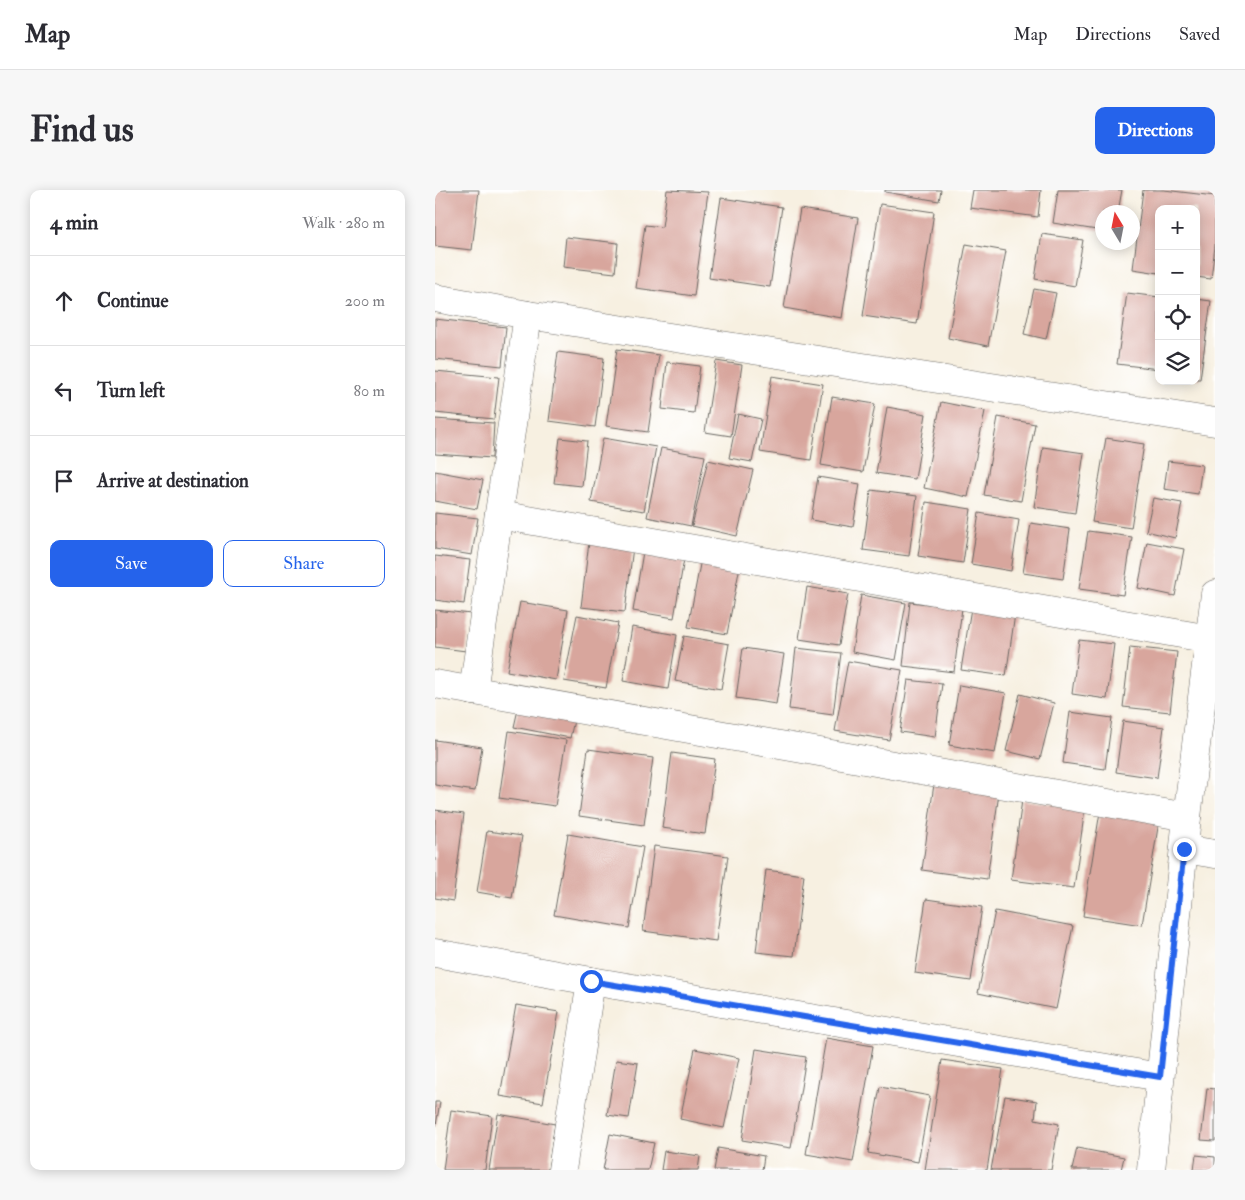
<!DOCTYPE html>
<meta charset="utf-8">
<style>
:root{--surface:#fff;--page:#f7f7f7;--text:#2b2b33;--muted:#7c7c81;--line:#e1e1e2;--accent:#2563eb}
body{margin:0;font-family:"IM FELL Double Pica",serif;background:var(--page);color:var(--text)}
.controls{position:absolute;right:15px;top:15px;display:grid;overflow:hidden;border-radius:10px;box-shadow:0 2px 12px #0003}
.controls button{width:45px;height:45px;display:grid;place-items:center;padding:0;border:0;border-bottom:1px solid var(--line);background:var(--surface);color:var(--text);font:25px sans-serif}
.compass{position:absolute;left:660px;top:15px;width:45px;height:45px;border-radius:50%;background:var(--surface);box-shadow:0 2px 12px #0003;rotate:350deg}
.stop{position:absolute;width:15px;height:15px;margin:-11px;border:4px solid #2563eb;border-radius:50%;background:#fff}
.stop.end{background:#2563eb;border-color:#fff;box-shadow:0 1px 5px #0008}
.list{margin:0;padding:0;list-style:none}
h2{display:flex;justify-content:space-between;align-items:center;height:65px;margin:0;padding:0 20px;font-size:21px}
h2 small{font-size:16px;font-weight:400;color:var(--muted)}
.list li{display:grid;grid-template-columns:32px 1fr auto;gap:15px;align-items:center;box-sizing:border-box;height:90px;padding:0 20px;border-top:1px solid var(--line)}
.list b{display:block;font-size:19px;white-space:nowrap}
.list em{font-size:16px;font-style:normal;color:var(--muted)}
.actions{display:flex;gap:10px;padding:15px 20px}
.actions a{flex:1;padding:11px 0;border:1px solid var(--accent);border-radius:10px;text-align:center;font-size:18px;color:var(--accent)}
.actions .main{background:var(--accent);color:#fff}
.icon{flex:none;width:28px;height:28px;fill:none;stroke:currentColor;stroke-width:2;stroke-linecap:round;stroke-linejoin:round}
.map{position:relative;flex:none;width:780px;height:980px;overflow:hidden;border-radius:10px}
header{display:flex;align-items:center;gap:30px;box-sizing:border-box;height:70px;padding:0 25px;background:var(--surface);border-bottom:1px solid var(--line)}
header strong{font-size:24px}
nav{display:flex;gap:28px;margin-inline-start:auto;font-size:18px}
.intro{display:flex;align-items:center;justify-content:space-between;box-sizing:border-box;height:120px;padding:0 30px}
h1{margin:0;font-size:35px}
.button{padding:12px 22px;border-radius:10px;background:var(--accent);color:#fff;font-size:18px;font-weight:700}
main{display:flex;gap:30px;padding:0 30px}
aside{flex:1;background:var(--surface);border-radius:10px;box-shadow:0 2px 12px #0003}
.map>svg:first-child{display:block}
.building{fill:#d8a69d}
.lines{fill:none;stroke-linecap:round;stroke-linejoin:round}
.minor-casing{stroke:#696661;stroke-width:29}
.minor{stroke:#fff;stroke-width:28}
.route{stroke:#2563eb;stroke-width:6}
</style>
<header>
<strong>Map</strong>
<nav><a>Map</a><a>Directions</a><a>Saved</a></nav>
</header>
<div class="intro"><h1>Find us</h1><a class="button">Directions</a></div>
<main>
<aside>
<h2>4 min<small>Walk · 280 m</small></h2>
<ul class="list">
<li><svg class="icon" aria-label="ahead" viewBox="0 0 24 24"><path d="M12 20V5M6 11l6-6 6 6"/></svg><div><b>Continue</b></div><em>200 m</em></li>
<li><svg class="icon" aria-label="left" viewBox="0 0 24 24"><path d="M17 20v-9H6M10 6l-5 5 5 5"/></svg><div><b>Turn left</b></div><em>80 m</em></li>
<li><svg class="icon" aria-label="arrive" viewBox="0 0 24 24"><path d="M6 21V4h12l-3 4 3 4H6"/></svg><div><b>Arrive at destination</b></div></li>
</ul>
<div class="actions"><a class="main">Save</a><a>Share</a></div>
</aside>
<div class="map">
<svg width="780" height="980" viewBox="0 0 780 980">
<rect width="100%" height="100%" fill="#fff"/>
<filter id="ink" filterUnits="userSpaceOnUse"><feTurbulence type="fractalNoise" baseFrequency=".02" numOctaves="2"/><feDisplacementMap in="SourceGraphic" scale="10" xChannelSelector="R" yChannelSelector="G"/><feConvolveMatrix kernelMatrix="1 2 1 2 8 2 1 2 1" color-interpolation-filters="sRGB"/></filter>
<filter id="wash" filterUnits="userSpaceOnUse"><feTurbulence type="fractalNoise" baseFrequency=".0096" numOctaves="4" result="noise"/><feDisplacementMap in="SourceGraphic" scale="20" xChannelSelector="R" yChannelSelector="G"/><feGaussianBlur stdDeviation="1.12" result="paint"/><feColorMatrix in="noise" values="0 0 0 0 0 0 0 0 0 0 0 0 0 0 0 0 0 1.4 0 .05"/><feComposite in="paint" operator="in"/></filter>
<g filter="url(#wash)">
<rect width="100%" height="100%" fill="#f7f0e1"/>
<g id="blocks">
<!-- building -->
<g class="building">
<polygon points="0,0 44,0 37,60 0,56"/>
<polygon points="232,0 273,2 259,106 201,98 210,35 227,37"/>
<polygon points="450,0 506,0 504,11 450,2"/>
<polygon points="538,0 606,0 603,27 535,18"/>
<polygon points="623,0 687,0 683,22 668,22 668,41 618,33"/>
<polygon points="708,0 729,0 780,6 780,56 776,89 761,87 761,19 724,19 724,83 698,79"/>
<polygon points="286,8 347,17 335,97 274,88"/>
<polygon points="445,14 499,22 482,134 428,126"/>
<polygon points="365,19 423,28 407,128 349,118"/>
<polygon points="607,44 648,50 640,96 600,89"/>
<polygon points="131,47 183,53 180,83 128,77"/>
<polygon points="531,54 571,61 553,156 513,148"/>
<polygon points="599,99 621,103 611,149 589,144"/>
<polygon points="692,103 724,107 724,179 682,174"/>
<polygon points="761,109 776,111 765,189 761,189"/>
<polygon points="0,129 71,137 67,176 0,169"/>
<polygon points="182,159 224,165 213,242 171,236"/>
<polygon points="123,162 169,168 160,237 114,231"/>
<polygon points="281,171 307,175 296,246 270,242"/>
<polygon points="232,172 265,176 259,223 227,219"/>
<polygon points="0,181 64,187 59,229 0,223"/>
<polygon points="337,186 388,194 376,270 325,262"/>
<polygon points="397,207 440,214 428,282 386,275"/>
<polygon points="506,212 550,221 533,307 489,298"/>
<polygon points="452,217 491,224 480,289 441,283"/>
<polygon points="303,224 326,229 317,272 294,268"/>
<polygon points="563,227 600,234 586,311 549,305"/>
<polygon points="0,229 59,233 57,268 0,264"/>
<polygon points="125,248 152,251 147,296 119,293"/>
<polygon points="168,248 221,257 209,321 156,312"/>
<polygon points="671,248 709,254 696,338 657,332"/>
<polygon points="608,257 649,263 640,323 599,317"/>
<polygon points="226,258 270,266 256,336 212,327"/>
<polygon points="273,270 318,280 302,346 257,336"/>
<polygon points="733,271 767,275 763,304 729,299"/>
<polygon points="0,281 48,290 42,319 0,311"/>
<polygon points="383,287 425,294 418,337 376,330"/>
<polygon points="436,300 482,306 474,366 428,360"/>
<polygon points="718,308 747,313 740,348 711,341"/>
<polygon points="491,312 536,319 528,373 483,366"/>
<polygon points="0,323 43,328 37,365 0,359"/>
<polygon points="544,323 584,330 576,381 536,374"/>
<polygon points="596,333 635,339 628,389 588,383"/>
<polygon points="653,341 697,347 688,405 644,399"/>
<polygon points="154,352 198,357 190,422 146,417"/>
<polygon points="712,352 749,359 740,406 703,398"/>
<polygon points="208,362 249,369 239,428 198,421"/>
<polygon points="0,366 35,370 29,414 0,410"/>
<polygon points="266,369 305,376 292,444 253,437"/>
<polygon points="372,397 413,404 404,455 364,449"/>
<polygon points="426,405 471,413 461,470 417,462"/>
<polygon points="85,412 133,420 121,490 72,481"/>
<polygon points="475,412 527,418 519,482 468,476"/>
<polygon points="536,418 580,424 571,486 526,480"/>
<polygon points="0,420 36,424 31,461 0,457"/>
<polygon points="142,425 183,433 171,498 129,491"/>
<polygon points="197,437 242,445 233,499 188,491"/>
<polygon points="249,446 294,454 286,499 240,491"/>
<polygon points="644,450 679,454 672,509 637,504"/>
<polygon points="695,457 742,462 735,522 688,517"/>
<polygon points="308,458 349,464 341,514 301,508"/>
<polygon points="361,458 406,463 398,525 354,519"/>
<polygon points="413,471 467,480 454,550 400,541"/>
<polygon points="473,490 507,494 500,547 465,542"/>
<polygon points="524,495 571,503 560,563 514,555"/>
<polygon points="585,504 619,513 605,569 571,561"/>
<polygon points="84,515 140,526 135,548 79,537"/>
<polygon points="635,522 677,528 670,579 628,573"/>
<polygon points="688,531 729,537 722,588 681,582"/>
<polygon points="74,541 131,550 120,616 64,608"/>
<polygon points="0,550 47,557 40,601 0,595"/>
<polygon points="153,559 218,568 209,635 144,626"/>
<polygon points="237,563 280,569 270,644 227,638"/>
<polygon points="499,594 564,603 552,689 487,680"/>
<polygon points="587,610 650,618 639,698 576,690"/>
<polygon points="0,620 29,624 18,711 0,708"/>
<polygon points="665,622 724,631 707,735 648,726"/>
<polygon points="52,641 87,646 77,708 42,702"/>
<polygon points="133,644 208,657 194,738 119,725"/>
<polygon points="219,656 293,666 281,751 208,741"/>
<polygon points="331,680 369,685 359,766 321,762"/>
<polygon points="491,709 547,717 536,791 480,783"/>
<polygon points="560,721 638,736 621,819 543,803"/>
<polygon points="81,815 124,822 108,913 65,906"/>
<polygon points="391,848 438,856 418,972 371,964"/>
<polygon points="260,859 304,868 289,938 245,929"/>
<polygon points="321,859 371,867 356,958 307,950"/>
<polygon points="181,870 203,873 194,928 172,925"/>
<polygon points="507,870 568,879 552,980 490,980"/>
<polygon points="445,897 495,906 483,972 433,963"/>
<polygon points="772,898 780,899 780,951 766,950"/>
<polygon points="570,906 602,911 600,929 624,934 616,980 556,980"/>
<polygon points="0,912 5,912 1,936 0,936"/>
<polygon points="16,920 57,926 50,980 8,980"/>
<polygon points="63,924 120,934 113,980 54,980"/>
<polygon points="175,944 219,953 213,980 168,980"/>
<polygon points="283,958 329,966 327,980 279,980"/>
<polygon points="642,958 689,967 686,980 637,980"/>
<polygon points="229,961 265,966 263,980 226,980"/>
<polygon points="761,965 780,967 780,980 759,980"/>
</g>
</g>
</g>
<g filter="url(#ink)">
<use href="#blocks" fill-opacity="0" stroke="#696661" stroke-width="1"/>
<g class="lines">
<!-- minor casing -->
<g class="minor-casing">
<g id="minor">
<polyline points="0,108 93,125 780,232"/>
<polyline points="64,325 775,449"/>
<polyline points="0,494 752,627"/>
<polyline points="38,501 93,125"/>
<polyline points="749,659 780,664"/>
<polyline points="0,763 156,791 725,887"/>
<polyline points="127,980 156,791"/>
<polyline points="716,980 752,627 780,404"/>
</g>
</g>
<!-- minor -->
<use href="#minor" class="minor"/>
</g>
</g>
<g class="lines" filter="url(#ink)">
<!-- route -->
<polyline class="route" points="156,791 725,887 749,659"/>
</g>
</svg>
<div class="controls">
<button>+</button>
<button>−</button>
<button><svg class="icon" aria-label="locate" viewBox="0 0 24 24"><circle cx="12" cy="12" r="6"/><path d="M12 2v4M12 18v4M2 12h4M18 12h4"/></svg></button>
<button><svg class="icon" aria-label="layers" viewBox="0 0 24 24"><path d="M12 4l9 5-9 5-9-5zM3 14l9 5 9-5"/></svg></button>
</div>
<svg class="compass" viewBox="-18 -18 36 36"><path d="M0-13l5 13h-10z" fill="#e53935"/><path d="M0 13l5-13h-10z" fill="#7c7c81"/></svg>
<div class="stop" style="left:156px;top:791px"></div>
<div class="stop end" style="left:749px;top:659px"></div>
</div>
</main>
